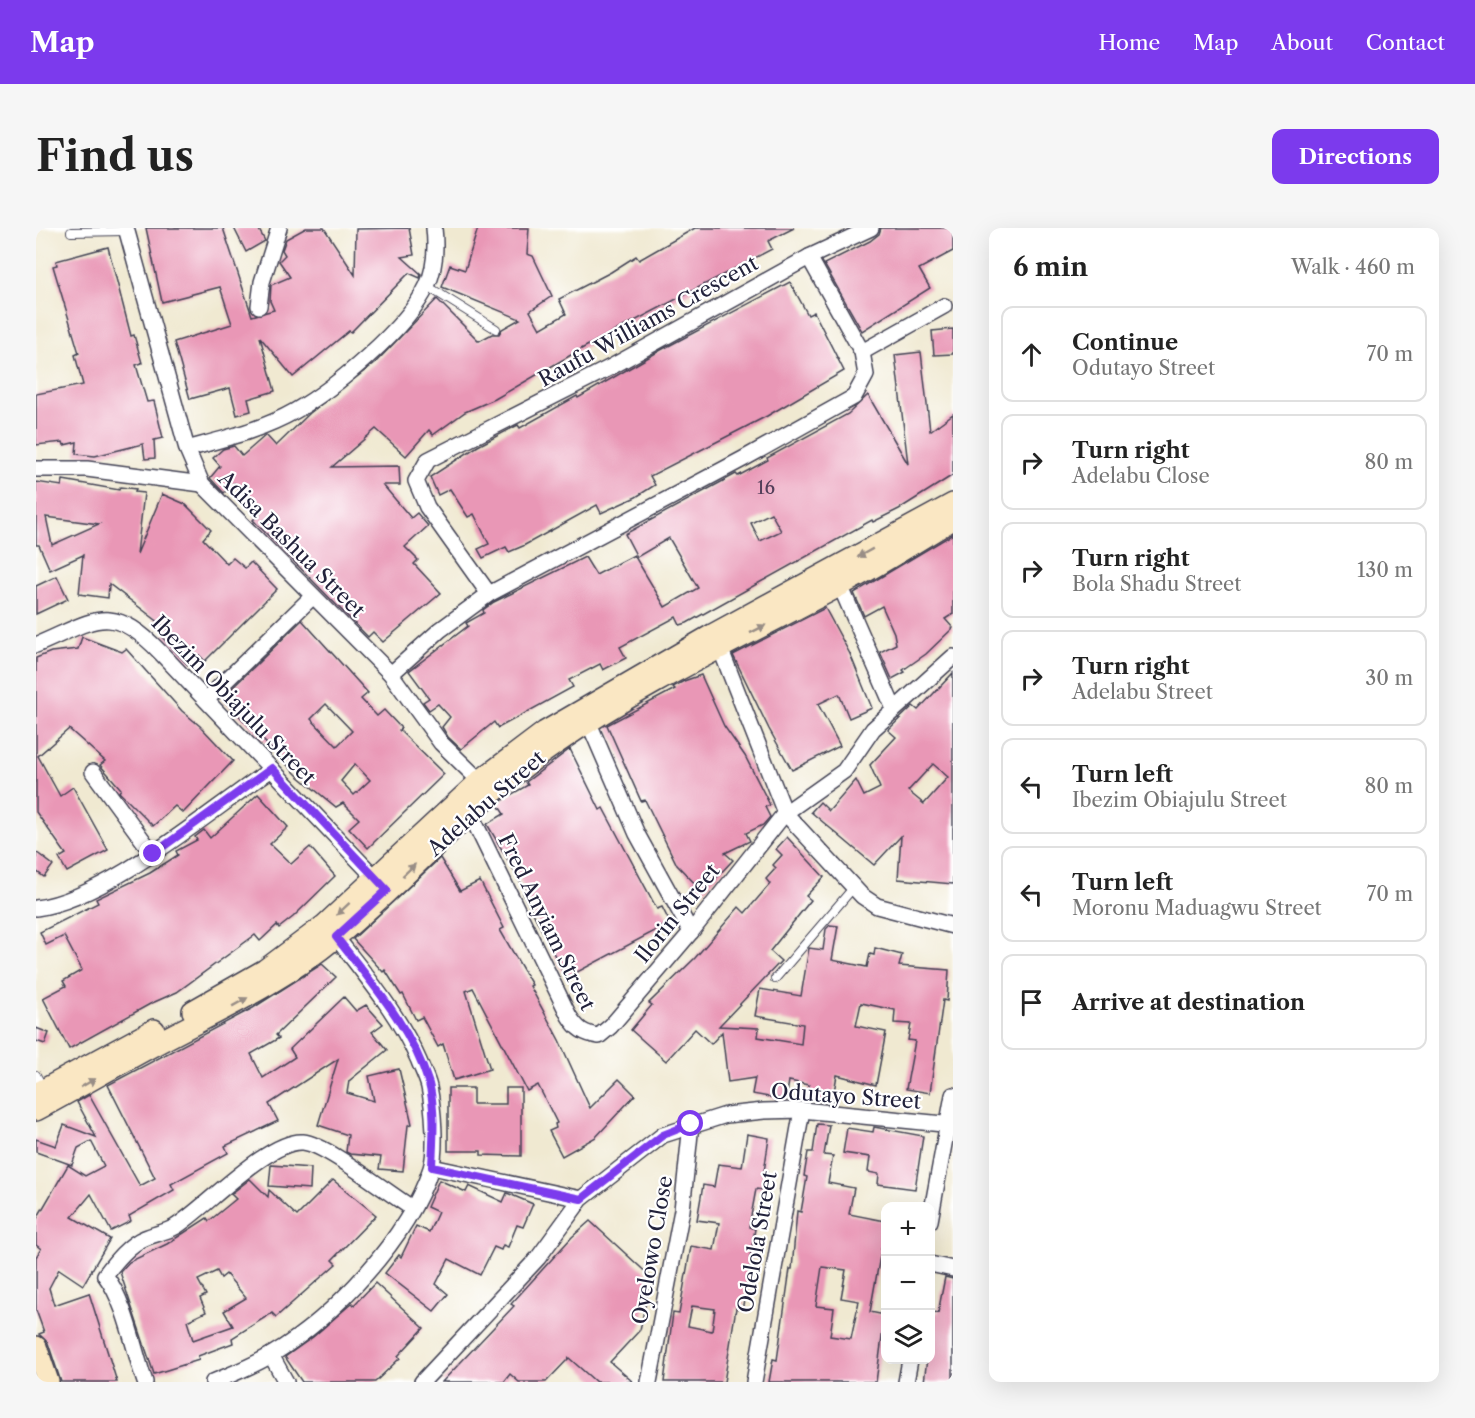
<!DOCTYPE html>
<meta charset="utf-8">
<style>
:root{--surface:#fff;--page:#f6f6f6;--text:#222;--muted:#767676;--line:#e0e0e0;--accent:#7c3aed}
body{margin:0;font-family:"Libre Caslon Text",serif;background:var(--page);color:var(--text)}
.controls{position:absolute;right:18px;bottom:18px;display:grid;overflow:hidden;border-radius:12px;box-shadow:0 6px 24px #0002}
.controls button{width:54px;height:54px;display:grid;place-items:center;padding:0;border:0;border-bottom:2px solid var(--line);background:var(--surface);color:var(--text);font:30px sans-serif}
.stop{position:absolute;width:18px;height:18px;margin:-14px;border:4px solid #7c3aed;border-radius:50%;background:#fff}
.stop.end{background:#7c3aed;border-color:#fff;box-shadow:0 2px 6px #0008}
.list{margin:0;padding:0;list-style:none}
h2{display:flex;justify-content:space-between;align-items:center;height:78px;margin:0;padding:0 24px;font-size:26px}
h2 small{font-size:20px;font-weight:400;color:var(--muted)}
.list li{display:grid;grid-template-columns:39px 1fr auto;gap:18px;align-items:center;box-sizing:border-box;height:96px;margin:0 12px 12px;padding:0 12px;border:2px solid var(--line);border-radius:12px}
.list b{display:block;font-size:22px;white-space:nowrap}
.list p{margin:0;font-size:20px;white-space:nowrap;color:var(--muted)}
.list em{font-size:20px;font-style:normal;color:var(--muted)}
.icon{flex:none;width:33px;height:33px;fill:none;stroke:currentColor;stroke-width:2;stroke-linecap:round;stroke-linejoin:round}
.map{position:relative;flex:none;width:917px;height:1154px;overflow:hidden;border-radius:12px}
header{display:flex;align-items:center;gap:36px;box-sizing:border-box;height:84px;padding:0 30px;background:var(--accent);color:#fff}
header strong{font-size:28px}
nav{display:flex;gap:33px;margin-inline-start:auto;font-size:21px}
.intro{display:flex;align-items:center;justify-content:space-between;box-sizing:border-box;height:144px;padding:0 36px}
h1{margin:0;font-size:42px}
.button{padding:15px 27px;border-radius:12px;background:var(--accent);color:#fff;font-size:21px;font-weight:700}
main{display:flex;gap:36px;padding:0 36px}
aside{flex:1;background:var(--surface);border-radius:12px;box-shadow:0 6px 24px #0002}
.map>svg:first-child{display:block}
.building{fill:#e997b6;fill-rule:evenodd}
.lines{fill:none;stroke-linecap:round;stroke-linejoin:round}
.lane-casing{stroke:#414052;stroke-width:10}
.street-casing{stroke:#414052;stroke-width:18}
.secondary-casing{stroke:#414052;stroke-width:24}
.lane{stroke:#fff;stroke-width:8}
.street{stroke:#fff;stroke-width:15}
.secondary{stroke:#fae7c3;stroke-width:21}
.oneway{fill:#998e86}
.route{stroke:#7c3aed;stroke-width:8}
.labels{text-anchor:middle;dominant-baseline:central;stroke-width:4.5;stroke-linejoin:round;paint-order:stroke}
.number-label{font-size:18px;fill:#543f5a}
.street-label{font-size:21px;fill:#22223b;stroke:#fff}
</style>
<header>
<strong>Map</strong>
<nav><a>Home</a><a>Map</a><a>About</a><a>Contact</a></nav>
</header>
<div class="intro"><h1>Find us</h1><a class="button">Directions</a></div>
<main>
<div class="map">
<svg width="917" height="1154" viewBox="0 0 917 1154">
<rect width="100%" height="100%" fill="#fff"/>
<filter id="ink" filterUnits="userSpaceOnUse"><feTurbulence type="fractalNoise" baseFrequency=".0167" numOctaves="2"/><feDisplacementMap in="SourceGraphic" scale="12" xChannelSelector="R" yChannelSelector="G"/><feConvolveMatrix kernelMatrix="1 2 1 2 8 2 1 2 1" color-interpolation-filters="sRGB"/></filter>
<filter id="wash" filterUnits="userSpaceOnUse"><feTurbulence type="fractalNoise" baseFrequency=".008" numOctaves="4" result="noise"/><feDisplacementMap in="SourceGraphic" scale="24" xChannelSelector="R" yChannelSelector="G"/><feGaussianBlur stdDeviation="1.35" result="paint"/><feColorMatrix in="noise" values="0 0 0 0 0 0 0 0 0 0 0 0 0 0 0 0 0 1.4 0 .05"/><feComposite in="paint" operator="in"/></filter>
<g filter="url(#wash)">
<rect width="100%" height="100%" fill="#f0e9d1"/>
<g id="blocks">
<!-- building -->
<g class="building">
<polygon points="110,0 187,0 216,88 238,82 234,73 235,57 254,49 243,33 249,27 246,22 250,11 270,0 288,0 319,47 320,1 373,0 378,27 366,29 385,46 384,50 373,45 315,104 313,103 257,149 224,109 239,163 212,171 215,183 201,187 194,160 154,171 138,114 196,96 184,59 126,74"/>
<polygon points="198,0 222,0 229,13 210,24"/>
<polygon points="442,0 493,0 491,26 497,28 516,68 494,83 504,101 530,86 523,71 575,44 600,28 603,32 659,0 758,0 732,13 736,21 547,120 459,171 429,184 397,207 393,202 370,228 340,201 296,239 363,238 364,257 347,257 375,290 381,285 392,298 369,319 382,332 378,336 405,365 347,414 337,404 332,409 217,292 224,285 198,255 188,265 174,250 184,238 177,230 187,221 198,218 206,228 230,207 240,218 274,185 339,135 401,71 443,113 456,106 463,106 466,101 484,91 406,59 414,37 429,42"/>
<polygon points="845,0 917,0 917,23 883,41 894,60 826,103 788,36 834,13 843,6"/>
<polygon points="72,19 95,108 98,107 106,135 100,137 111,174 118,173 127,210 118,212 119,230 109,231 107,216 59,228 40,226 41,214 28,217 27,214 0,217 0,166 47,157 39,127 43,125 17,38 21,37 20,33"/>
<polygon points="754,54 772,87 778,84 808,143 731,188 614,248 619,257 600,269 565,285 561,277 487,318 473,324 470,319 447,330 442,321 453,316 438,286 432,289 414,261 402,267 394,249 442,218 482,197 484,200 541,168 542,170 625,122"/>
<polygon points="917,101 917,126 898,127 896,103"/>
<path d="M885 124 894 203 917 186V247L863 281 837 294 836 292 651 395 644 397 640 389 584 419 590 430 567 442 564 436 533 452 537 459 462 500 458 494 425 521 412 509 406 499 414 489 402 476 393 482 387 474 393 470 373 443 432 398 430 395 448 385 447 382 458 374 549 329 560 347 598 327 629 379 662 360 633 310 601 329 589 306 700 246 702 248 732 232 731 230 812 186 832 167 872 236 859 127ZM735 285 745 303 724 313 715 295Z"/>
<path d="M27 252 83 262 84 259 100 261 99 264 108 265 101 326 126 266 149 276 175 302 167 311 191 336 197 330 209 340 215 334 241 361 169 433 163 427 152 437 126 409 133 402 73 356 72 370 43 366 47 327 14 342 3 317H0V254L26 258ZM10 289 63 296 16 317Z"/>
<polygon points="917,306 917,386 909,391 917,400 890,426 867,442 869,444 856,451 844,424 860,416 858,405 846,378 828,388 818,365"/>
<polygon points="21,348 32,371 0,386 0,358"/>
<polygon points="789,380 814,426 836,480 813,490 803,466 782,476 804,518 756,542 733,501 697,427"/>
<path d="M266 392 332 465 325 471 341 488 348 482 365 500 363 502 408 546 332 620 313 600 323 591 307 575 300 579 262 548 186 470ZM290 476 316 503 301 518 275 491ZM319 536 334 552 318 567 305 553Z"/>
<polygon points="46,409 86,424 90,421 146,483 164,498 197,533 147,585 139,578 117,598 83,564 85,561 64,537 69,533 33,501 2,528 24,568 37,559 72,622 31,644 23,630 30,626 0,584 0,430 15,424 42,421"/>
<path d="M917 445V656L862 651 865 608 838 637 775 584 784 574 793 583 820 552 828 568 844 560 834 537 860 509 852 502 877 478 882 482ZM897 536 912 549 888 576 872 563Z"/>
<polygon points="665,447 688,498 709,528 734,577 729,579 734,589 727,597 710,605 714,613 689,625 697,632 667,664 641,637 609,572 605,573 571,497 639,461 637,459 648,453"/>
<polygon points="534,521 564,582 567,580 621,681 626,679 634,695 530,750 487,665 490,663 451,596 468,586 462,577 469,570 492,557 490,554"/>
<polygon points="222,566 252,599 234,616 255,636 274,619 299,648 257,689 243,700 241,697 224,713 219,707 141,764 114,776 33,821 7,770 30,758 27,753 46,742 28,708 10,717 4,704 62,675 60,671 114,645 142,627 140,623 161,612 159,609 168,602 174,610"/>
<polygon points="751,609 788,649 770,668 775,672 734,723 745,733 683,798 723,800 722,809 765,816 767,796 719,788 724,761 765,768 773,720 787,722 790,701 794,697 802,698 796,732 831,739 834,726 838,727 839,720 866,727 863,738 913,742 911,773 907,772 894,865 870,861 879,813 872,812 875,796 858,795 859,782 825,775 820,798 850,804 840,857 801,847 796,875 771,871 773,857 753,853 750,872 716,866 719,850 692,854 686,804 675,816 659,801 630,833 595,802 616,777 613,775 659,730 703,679 709,685 734,656 730,651 740,640 737,637 746,627 740,621"/>
<polygon points="0,624 17,637 8,649 0,643"/>
<polygon points="404,630 424,663 444,653 468,700 464,702 496,757 494,758 523,812 554,880 583,851 599,867 560,909 526,928 513,903 520,900 519,896 521,895 502,857 491,863 437,760 430,763 454,841 418,852 407,816 402,819 386,789 380,792 367,766 365,767 349,742 347,744 317,711"/>
<polygon points="286,736 300,749 240,807 243,810 215,826 227,850 259,829 254,821 308,769 320,783 330,777 347,796 336,804 351,822 313,853 311,865 338,873 333,848 363,841 376,896 372,897 367,943 343,941 345,929 314,926 310,924 312,907 282,897 302,831 233,876 242,893 189,918 192,925 135,956 138,962 93,988 95,993 75,1003 55,966 36,989 74,1011 47,1057 23,1041 13,1060 18,1077 53,1065 81,1154 25,1154 12,1115 3,1106 8,1104 0,1082 0,1029 5,1021 0,1017 0,992 32,937 49,948 68,938 55,913 42,920 36,937 0,924 0,911 20,918 28,897 60,909 41,874 53,867 104,958 119,950 72,857 217,780"/>
<polygon points="0,800 13,805 9,816 0,813"/>
<polygon points="412,860 437,860 437,876 470,876 470,860 485,860 485,928 445,927 445,923 412,923"/>
<path d="M781 896 793 897 788 927 797 928 792 955 818 960 813 986 849 993V1018L846 1017 834 1084 849 1087 840 1154H733L737 1131 741 1132 754 1041H756L761 983 765 984 771 949 768 948 772 924H777ZM786 1039 810 1042 805 1070 823 1073 815 1111 794 1108 798 1080 780 1078Z"/>
<polygon points="838,899 887,908 879,961 842,956 843,946 832,944 834,929 807,925 811,900 837,904"/>
<path d="M711 906 733 910 728 944 731 945 728 962 720 961 713 999 719 1001 714 1030 716 1031 706 1082 700 1080 688 1154H628L637 1085 643 1086 655 1018 678 1022 683 995 661 992 667 957 678 959 682 936 706 939ZM656 1078 679 1081 676 1103 652 1098Z"/>
<polygon points="235,937 275,940 274,961 233,958"/>
<path d="M214 951 232 969 233 962 261 988 297 952 340 987 296 1032 300 1036 240 1089 236 1085 196 1110 197 1115 162 1128 163 1132 118 1146 84 1044 93 1034 131 1016 171 990 173 993 200 971 195 966ZM181 1043 185 1050 190 1046 210 1070 188 1083 197 1098 157 1112 151 1093 170 1084 164 1070 170 1067 162 1052Z"/>
<polygon points="403,952 430,964 433,958 467,974 471,965 497,976 487,999 481,997 472,1019 467,1017 465,1022 458,1019 444,1047 413,1031 400,1056 412,1066 398,1083 349,1045 363,1027 365,1029 380,998 393,1004 402,984 391,979"/>
<polygon points="554,993 615,1049 604,1102 574,1134 597,1154 560,1154 533,1130 510,1154 483,1154 474,1146 468,1154 406,1154 478,1078 475,1076 536,1009"/>
<polygon points="909,1049 917,1051 917,1154 888,1154 891,1131 894,1131 896,1084 902,1085"/>
<polygon points="339,1055 388,1100 362,1128 364,1130 339,1154 266,1154 249,1129 277,1109 316,1075 318,1077"/>
</g>
</g>
</g>
<g filter="url(#ink)">
<use href="#blocks" fill-opacity="0" stroke="#414052" stroke-width="1.5"/>
<g class="lines">
<!-- lane casing -->
<g class="lane-casing">
<g id="lane">
<polyline points="35,4 90,3"/>
<polyline points="391,58 460,101"/>
<polyline points="739,751 818,659"/>
<polyline points="0,847 7,860"/>
</g>
</g>
<!-- street casing -->
<g class="street-casing">
<g id="street">
<polyline points="90,0 151,221 166,256 355,446 405,515 450,559"/>
<polyline points="773,29 835,0"/>
<polyline points="223,78 226,54 243,0"/>
<polyline points="826,124 908,78"/>
<path d="M151 221C187 211 226 202 259 183 298 161 372 99 391 58 399 41 400 18 398 0"/>
<polyline points="0,241 51,241 166,256"/>
<polyline points="800,348 858,481"/>
<polyline points="681,412 749,585 826,668 841,678 917,698"/>
<path d="M0 417C58 393 74 372 124 424L346 657"/>
<polyline points="355,446 404,402 453,366 707,231 818,169 830,147 826,124 773,29 575,139 392,232 380,253 391,279 453,366"/>
<polyline points="170,472 277,368"/>
<polyline points="549,486 601,606 655,704"/>
<polyline points="57,544 117,626"/>
<path d="M434 585 533 788C541 801 548 806 563 808L575 798 655 704 749 585 808 543 837 501 917 429"/>
<path d="M0 680C72 671 174 582 236 541"/>
<polyline points="396,939 545,971"/>
<polyline points="894,993 917,867"/>
<polyline points="894,1036 917,1041"/>
<polyline points="235,1127 250,1154"/>
<path d="M109 1154C97 1120 90 1075 69 1047 79 1034 93 1016 109 1010 118 1006 130 1004 139 999 167 982 233 911 267 914 290 916 353 966 376 980"/>
<path d="M177 1154C196 1146 217 1138 235 1127 298 1089 372 1011 395 940 401 921 397 878 393 859 391 850 386 841 383 833 363 787 331 749 300 709"/>
<polyline points="386,1154 502,1030 545,971 627,907 690,887 728,883 766,882 917,897"/>
<polyline points="613,1154 646,982 655,896"/>
<polyline points="718,1154 766,882"/>
<polyline points="870,1154 874,1132"/>
</g>
</g>
<!-- secondary casing -->
<g class="secondary-casing">
<g id="secondary">
<polyline points="157,783 229,742 289,697 444,553 509,504 678,406 917,276"/>
<polyline points="0,866 118,802"/>
<path d="M0 882C39 861 77 839 116 818 181 783 242 757 300 709 375 647 438 571 519 516 608 454 708 409 803 358 842 338 879 314 917 291"/>
<polyline points="0,1119 12,1154"/>
</g>
</g>
<!-- lane -->
<use href="#lane" class="lane"/>
<!-- street -->
<use href="#street" class="street"/>
<!-- secondary -->
<use href="#secondary" class="secondary"/>
</g>
<!-- one-way arrows -->
<defs><path id="oneway-solid" d="M-6-.8H1V-3.2L6.5 0L1 3.2V.8H-6Z" transform="scale(1.5)"/></defs>
<g class="oneway">
<use href="#oneway-solid" transform="translate(829 325) rotate(151)"/>
<use href="#oneway-solid" transform="translate(722 401) rotate(-27)"/>
<use href="#oneway-solid" transform="translate(373 642) rotate(-43)"/>
<use href="#oneway-solid" transform="translate(307 681) rotate(137)"/>
<use href="#oneway-solid" transform="translate(204 774) rotate(-29)"/>
<use href="#oneway-solid" transform="translate(52 855) rotate(-30)"/>
</g>
</g>
<g class="lines" filter="url(#ink)">
<!-- route -->
<path class="route" d="M117 626 236 540 351 662 300 709C335 754 376 800 393 856 400 882 397 912 396 939L545 971 627 907 655 896"/>
</g>
<g class="labels">
<!-- number labels -->
<g class="number-label">
<text x="730" y="260">16</text>
</g>
<!-- street labels -->
<g class="street-label">
<text transform="translate(612 93) rotate(-29)">Raufu Williams Crescent</text>
<text transform="translate(256 316) rotate(45)">Adisa Bashua Street</text>
<text transform="translate(198 472) rotate(46)">Ibezim Obiajulu Street</text>
<text transform="translate(450 575) rotate(-41)">Adelabu Street</text>
<text transform="translate(641 685) rotate(-51)">Ilorin Street</text>
<text transform="translate(511 694) rotate(64)">Fred Anyiam Street</text>
<text transform="translate(810 868) rotate(4)">Odutayo Street</text>
<text transform="translate(721 1014) rotate(-80)">Odelola Street</text>
<text transform="translate(616 1022) rotate(-80)">Oyelowo Close</text>
</g>
</g>
</svg>
<div class="controls">
<button>+</button>
<button>−</button>
<button><svg class="icon" aria-label="layers" viewBox="0 0 24 24"><path d="M12 4l9 5-9 5-9-5zM3 14l9 5 9-5"/></svg></button>
</div>
<div class="stop" style="left:655px;top:896px"></div>
<div class="stop end" style="left:117px;top:626px"></div>
</div>
<aside>
<h2>6 min<small>Walk · 460 m</small></h2>
<ul class="list">
<li><svg class="icon" aria-label="ahead" viewBox="0 0 24 24"><path d="M12 20V5M6 11l6-6 6 6"/></svg><div><b>Continue</b><p>Odutayo Street</p></div><em>70 m</em></li>
<li><svg class="icon" aria-label="right" viewBox="0 0 24 24"><path d="M7 20v-9h11M14 6l5 5-5 5"/></svg><div><b>Turn right</b><p>Adelabu Close</p></div><em>80 m</em></li>
<li><svg class="icon" aria-label="right" viewBox="0 0 24 24"><path d="M7 20v-9h11M14 6l5 5-5 5"/></svg><div><b>Turn right</b><p>Bola Shadu Street</p></div><em>130 m</em></li>
<li><svg class="icon" aria-label="right" viewBox="0 0 24 24"><path d="M7 20v-9h11M14 6l5 5-5 5"/></svg><div><b>Turn right</b><p>Adelabu Street</p></div><em>30 m</em></li>
<li><svg class="icon" aria-label="left" viewBox="0 0 24 24"><path d="M17 20v-9H6M10 6l-5 5 5 5"/></svg><div><b>Turn left</b><p>Ibezim Obiajulu Street</p></div><em>80 m</em></li>
<li><svg class="icon" aria-label="left" viewBox="0 0 24 24"><path d="M17 20v-9H6M10 6l-5 5 5 5"/></svg><div><b>Turn left</b><p>Moronu Maduagwu Street</p></div><em>70 m</em></li>
<li><svg class="icon" aria-label="arrive" viewBox="0 0 24 24"><path d="M6 21V4h12l-3 4 3 4H6"/></svg><div><b>Arrive at destination</b></div></li>
</ul>
</aside>
</main>
